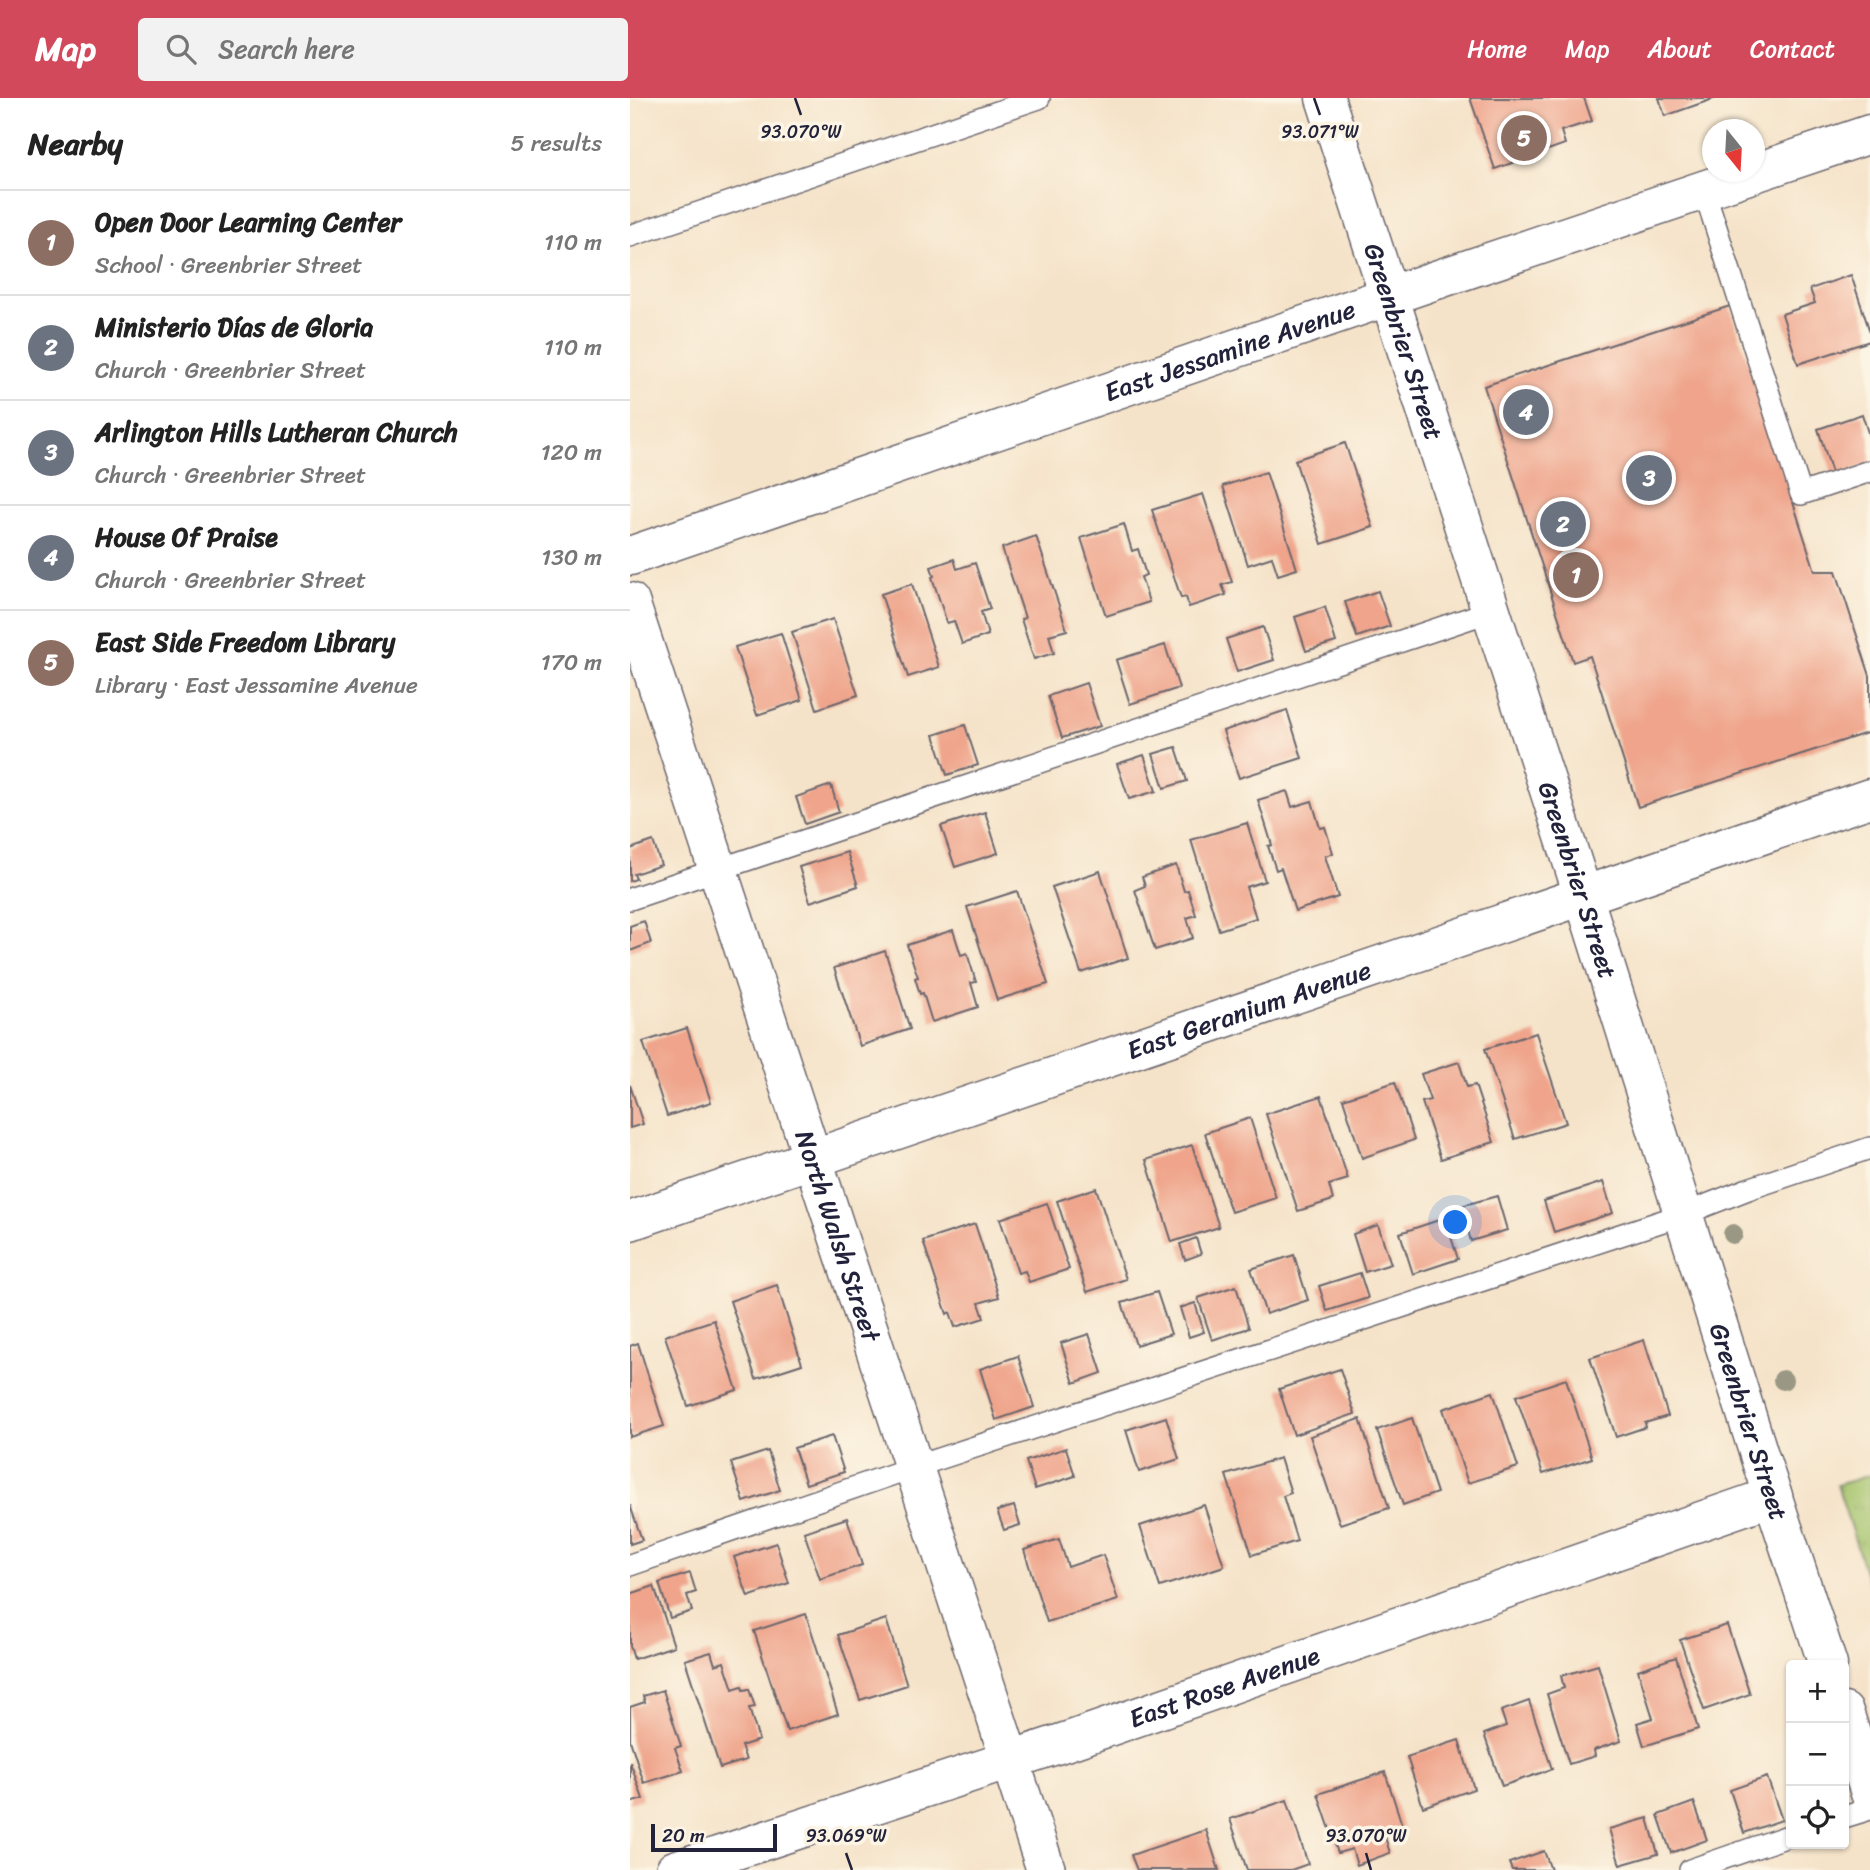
<!DOCTYPE html>
<meta charset="utf-8">
<style>
:root{--surface:#fff;--page:#f2f2f2;--text:#222;--muted:#767676;--line:#e0e0e0;--accent:#d1495b}
body{margin:0;font-family:Sriracha,sans-serif;background:var(--page);color:var(--text)}
.controls{position:absolute;right:21px;bottom:21px;display:grid;overflow:hidden;border-radius:7px;box-shadow:0 2px 5px #0004}
.controls button{width:63px;height:63px;display:grid;place-items:center;padding:0;border:0;border-bottom:2px solid var(--line);background:var(--surface);color:var(--text);font:35px sans-serif}
.compass{position:absolute;left:1072px;top:21px;width:63px;height:63px;border-radius:50%;background:var(--surface);box-shadow:0 2px 5px #0004;rotate:162deg}
.scale{position:absolute;left:21px;bottom:18px;width:126px;box-sizing:border-box;padding-left:7px;border:4px solid #22223b;border-top:0;font-size:19px;line-height:24px;white-space:nowrap;color:#22223b;-webkit-text-stroke:5px #fcf5e5;paint-order:stroke}
.you{position:absolute;left:826px;top:1125px;width:24px;height:24px;margin:-18px;border:5px solid #fff;border-radius:50%;background:#1a73e8;box-shadow:0 0 0 10px #1a73e833}
.badge{display:grid;place-items:center;width:46px;height:46px;border-radius:50%;background:var(--accent);color:#fff;font-size:23px;font-weight:700}
.pin{position:absolute;translate:-50% -50%;border:4px solid #fff;box-shadow:0 2px 7px #0006}
.list{margin:0;padding:0;list-style:none}
h2{display:flex;justify-content:space-between;align-items:center;height:91px;margin:0;padding:0 28px;font-size:30px}
h2 small{font-size:23px;font-weight:400;color:var(--muted)}
.list li{display:grid;grid-template-columns:46px 1fr auto;gap:21px;align-items:center;box-sizing:border-box;height:105px;padding:0 28px;border-top:2px solid var(--line)}
.list b{display:block;font-size:26px;white-space:nowrap}
.list p{margin:0;font-size:23px;white-space:nowrap;color:var(--muted)}
.list em{font-size:23px;font-style:normal;color:var(--muted)}
.icon{flex:none;width:38px;height:38px;fill:none;stroke:currentColor;stroke-width:2;stroke-linecap:round;stroke-linejoin:round}
.map{position:relative;flex:none;width:1240px;height:1772px;overflow:hidden}
header{display:flex;align-items:center;gap:42px;box-sizing:border-box;height:98px;padding:0 35px;background:var(--accent);color:#fff}
header strong{font-size:33px}
nav{display:flex;gap:38px;margin-inline-start:auto;font-size:24px}
.search{width:490px;height:63px;background:var(--page);display:flex;align-items:center;gap:18px;box-sizing:border-box;padding:0 24px;border-radius:7px;color:var(--muted);font-size:26px}
main{display:flex}
aside{flex:1;background:var(--surface)}
.map>svg:first-child{display:block}
.park{fill:url(#park-tufts);stroke:#637253;stroke-width:2}
.building{fill:#efa48b}
.lines{fill:none;stroke-linecap:round;stroke-linejoin:round}
.service-casing{stroke:#6c666d;stroke-width:24}
.minor-casing{stroke:#6c666d;stroke-width:41}
.service{stroke:#fff;stroke-width:21}
.minor{stroke:#fff;stroke-width:38}
.tree{fill:#9a9884}
.ticks{fill:none;stroke:#22223b;stroke-width:2.5}
.labels{text-anchor:middle;dominant-baseline:central;stroke-width:7;stroke-linejoin:round;paint-order:stroke}
.street-label{font-size:26px;fill:#22223b;stroke:#fcf5e5}
.ticks-label{font-size:18px;text-anchor:middle;fill:#22223b;stroke:#fcf5e5;stroke-width:7;stroke-linejoin:round;paint-order:stroke}
</style>
<header>
<strong>Map</strong>
<div class="search"><svg class="icon" aria-label="search" viewBox="0 0 24 24"><circle cx="10" cy="10" r="6"/><path d="M15 15l6 6"/></svg>Search here</div>
<nav><a>Home</a><a>Map</a><a>About</a><a>Contact</a></nav>
</header>
<main>
<aside>
<h2>Nearby<small>5 results</small></h2>
<ul class="list">
<li><span class="badge" style="background:#8d6e63">1</span><div><b>Open Door Learning Center</b><p>School · Greenbrier Street</p></div><em>110 m</em></li>
<li><span class="badge" style="background:#6b7280">2</span><div><b>Ministerio Días de Gloria</b><p>Church · Greenbrier Street</p></div><em>110 m</em></li>
<li><span class="badge" style="background:#6b7280">3</span><div><b>Arlington Hills Lutheran Church</b><p>Church · Greenbrier Street</p></div><em>120 m</em></li>
<li><span class="badge" style="background:#6b7280">4</span><div><b>House Of Praise</b><p>Church · Greenbrier Street</p></div><em>130 m</em></li>
<li><span class="badge" style="background:#8d6e63">5</span><div><b>East Side Freedom Library</b><p>Library · East Jessamine Avenue</p></div><em>170 m</em></li>
</ul>
</aside>
<div class="map">
<svg width="1240" height="1772" viewBox="0 0 1240 1772">
<defs>
<pattern id="park-tufts" width="24" height="20" patternUnits="userSpaceOnUse" patternTransform="scale(1.75)"><rect width="24" height="20" fill="#a4c36b"/><path d="M3 7l-1-3M5 7V3M7 7l1-3M15 17l-1-3M17 17v-4M19 17l1-3" fill="none" stroke="#8da75e"/></pattern>
</defs>
<rect width="100%" height="100%" fill="#fcf5e5"/>
<filter id="ink" filterUnits="userSpaceOnUse"><feTurbulence type="fractalNoise" baseFrequency=".0143" numOctaves="2"/><feDisplacementMap in="SourceGraphic" scale="14" xChannelSelector="R" yChannelSelector="G"/><feConvolveMatrix kernelMatrix="1 2 1 2 8 2 1 2 1" color-interpolation-filters="sRGB"/></filter>
<filter id="wash" filterUnits="userSpaceOnUse"><feTurbulence type="fractalNoise" baseFrequency=".00686" numOctaves="4" result="noise"/><feDisplacementMap in="SourceGraphic" scale="28" xChannelSelector="R" yChannelSelector="G"/><feGaussianBlur stdDeviation="1.57" result="paint"/><feColorMatrix in="noise" values="0 0 0 0 0 0 0 0 0 0 0 0 0 0 0 0 0 1.4 0 .05"/><feComposite in="paint" operator="in"/></filter>
<g filter="url(#wash)">
<rect width="100%" height="100%" fill="#f5e3c9"/>
<!-- park -->
<polygon class="park" points="1240,1377 1240,1489 1207,1387"/>
<g id="blocks">
<!-- building -->
<g class="building">
<polygon points="840,0 954,0 962,23 931,33 935,46 865,71"/>
<polygon points="1029,0 1086,0 1035,18"/>
<polygon points="1221,177 1240,234 1240,243 1168,266 1152,216 1185,205 1180,191"/>
<polygon points="1100,208 1185,473 1206,473 1240,578 1240,634 1008,709 960,558 943,564 854,288"/>
<polygon points="1232,316 1240,341 1240,366 1203,378 1188,331"/>
<polygon points="715,345 743,429 692,446 665,362"/>
<polygon points="636,374 667,471 648,477 642,459 618,467 593,388"/>
<polygon points="573,396 602,484 592,487 596,497 559,509 556,499 551,500 522,412"/>
<polygon points="494,426 502,453 508,451 516,477 511,479 519,504 476,518 451,440"/>
<polygon points="406,438 437,532 419,537 424,555 404,561 391,521 395,520 372,450"/>
<polygon points="324,461 327,471 345,465 360,511 351,514 358,537 332,546 324,523 317,525 302,479 304,478 301,469"/>
<polygon points="282,486 309,569 278,579 251,496"/>
<polygon points="748,493 760,528 727,539 715,504"/>
<polygon points="695,509 706,544 676,553 665,519"/>
<polygon points="203,521 228,597 187,611 162,534"/>
<polygon points="633,529 644,562 607,574 596,541"/>
<polygon points="151,535 172,602 127,617 105,549"/>
<polygon points="535,547 549,590 500,606 486,562"/>
<polygon points="456,585 470,628 432,640 418,598"/>
<polygon points="657,612 672,660 609,680 593,633"/>
<polygon points="335,627 348,667 317,677 304,637"/>
<polygon points="546,649 557,683 534,690 523,656"/>
<polygon points="514,657 526,693 499,701 487,666"/>
<polygon points="201,687 209,714 175,726 166,699"/>
<polygon points="657,693 662,709 682,703 690,730 695,729 703,755 695,758 708,799 665,813 651,770 646,772 638,748 642,747 628,702"/>
<polygon points="355,714 368,755 325,769 311,728"/>
<polygon points="617,725 635,783 616,789 626,820 589,832 561,742"/>
<polygon points="23,743 31,767 4,776 6,781 0,783 0,751"/>
<polygon points="217,754 228,788 180,804 169,769"/>
<polygon points="546,767 554,793 558,792 566,817 557,820 563,840 525,852 505,792 515,788 512,779"/>
<polygon points="470,773 498,860 451,875 422,789"/>
<polygon points="387,793 418,886 367,902 337,809"/>
<polygon points="14,823 21,845 0,853 0,828"/>
<polygon points="323,832 331,857 337,855 346,884 341,885 348,909 302,924 293,895 290,896 285,880 288,879 277,847"/>
<polygon points="255,853 280,931 230,948 204,870"/>
<polygon points="57,930 81,1004 37,1018 13,944"/>
<polygon points="906,935 936,1025 885,1041 855,951"/>
<polygon points="829,964 837,989 845,987 864,1044 811,1061 792,1004 800,1002 791,976"/>
<polygon points="765,984 784,1042 732,1060 713,1001"/>
<polygon points="0,987 13,1026 0,1030"/>
<polygon points="691,998 718,1081 699,1087 703,1102 668,1113 636,1016"/>
<polygon points="620,1020 646,1100 601,1114 575,1035"/>
<polygon points="562,1047 589,1129 542,1144 516,1062"/>
<polygon points="973,1084 983,1115 924,1134 914,1103"/>
<polygon points="466,1090 496,1181 457,1194 427,1103"/>
<polygon points="867,1098 877,1132 841,1143 831,1108"/>
<polygon points="417,1105 439,1171 399,1184 395,1173 388,1175 370,1121"/>
<polygon points="815,1120 828,1161 783,1176 770,1135"/>
<polygon points="345,1126 369,1199 349,1205 354,1220 325,1229 320,1214 317,1216 293,1143"/>
<polygon points="748,1127 761,1166 735,1174 723,1136"/>
<polygon points="566,1140 571,1156 555,1162 550,1146"/>
<polygon points="664,1157 678,1202 636,1216 621,1171"/>
<polygon points="730,1175 738,1200 697,1213 689,1188"/>
<polygon points="147,1187 172,1266 126,1281 100,1203"/>
<polygon points="606,1188 619,1230 582,1242 568,1200"/>
<polygon points="527,1194 541,1236 506,1247 492,1205"/>
<polygon points="565,1205 574,1234 559,1239 550,1210"/>
<polygon points="84,1222 107,1292 58,1308 35,1238"/>
<polygon points="459,1236 472,1275 444,1285 431,1245"/>
<polygon points="1014,1242 1038,1318 1015,1325 1016,1329 986,1339 960,1260"/>
<polygon points="8,1245 34,1328 0,1339 0,1248"/>
<polygon points="388,1258 404,1309 366,1322 350,1271"/>
<polygon points="710,1271 725,1316 664,1337 649,1291"/>
<polygon points="936,1281 962,1360 913,1376 886,1298"/>
<polygon points="863,1294 888,1369 838,1385 813,1311"/>
<polygon points="536,1319 549,1361 509,1374 496,1332"/>
<polygon points="782,1320 807,1395 773,1407 747,1332"/>
<polygon points="730,1321 759,1410 710,1426 680,1338"/>
<polygon points="202,1338 214,1374 176,1386 164,1350"/>
<polygon points="436,1350 445,1378 405,1391 396,1363"/>
<polygon points="138,1353 150,1392 114,1404 101,1365"/>
<polygon points="650,1360 661,1395 653,1398 667,1443 622,1457 596,1377"/>
<polygon points="0,1407 12,1442 0,1446"/>
<polygon points="574,1407 594,1468 530,1489 510,1428"/>
<polygon points="384,1408 390,1427 374,1432 367,1413"/>
<polygon points="217,1420 232,1467 190,1481 174,1434"/>
<polygon points="429,1441 438,1469 473,1457 488,1502 417,1524 394,1452"/>
<polygon points="146,1445 159,1485 118,1499 104,1459"/>
<polygon points="60,1475 66,1494 57,1497 62,1513 40,1520 29,1485"/>
<polygon points="24,1488 44,1548 4,1561 0,1548 0,1496"/>
<polygon points="176,1516 208,1616 157,1633 124,1533"/>
<polygon points="256,1521 277,1587 230,1602 208,1537"/>
<polygon points="1097,1527 1120,1596 1074,1612 1050,1542"/>
<polygon points="81,1554 85,1567 94,1564 103,1591 112,1588 113,1592 119,1591 125,1609 119,1610 129,1642 111,1648 116,1662 90,1670 55,1562"/>
<polygon points="1046,1559 1068,1631 1014,1648 1007,1625 1023,1620 1008,1572"/>
<polygon points="968,1567 991,1643 964,1652 965,1658 939,1666 917,1596 934,1590 931,1578"/>
<polygon points="33,1592 51,1648 45,1650 53,1673 14,1685 0,1642 0,1609 15,1604 13,1598"/>
<polygon points="899,1603 922,1671 872,1688 854,1636 876,1628 871,1613"/>
<polygon points="829,1642 844,1691 793,1709 777,1659"/>
<polygon points="0,1664 13,1701 0,1705"/>
<polygon points="755,1674 774,1733 755,1739 760,1755 727,1767 722,1751 708,1755 688,1696"/>
<polygon points="1137,1679 1152,1722 1114,1735 1100,1692"/>
<polygon points="657,1702 678,1766 661,1772 617,1772 600,1721"/>
<polygon points="1064,1704 1077,1742 1041,1755 1028,1717"/>
<polygon points="1018,1720 1028,1756 990,1767 979,1731"/>
<polygon points="576,1732 589,1772 507,1772 501,1757"/>
<polygon points="914,1753 921,1772 882,1772 879,1765"/>
</g>
</g>
</g>
<g filter="url(#ink)">
<use href="#blocks" fill-opacity="0" stroke="#6c666d" stroke-width="2"/>
<g class="lines">
<!-- service casing -->
<g class="service-casing">
<g id="service">
<polyline points="1074,92 1171,396 1240,373"/>
<polyline points="0,138 409,0"/>
<polyline points="0,801 861,513"/>
<polyline points="0,1467 284,1369 1054,1116 1118,1091 1240,1050"/>
<polyline points="1214,1719 1240,1711"/>
<polyline points="1060,1772 1161,1737"/>
</g>
</g>
<!-- minor casing -->
<g class="minor-casing">
<g id="minor">
<path id="s1" d="M695 0 953 797 1130 1360 1198 1567"/>
<path id="s2" d="M0 458 803 183 1240 36"/>
<path id="s3" d="M0 504 416 1772"/>
<path id="s4" d="M0 1123 1240 700"/>
<polyline points="1214,1614 1240,1695"/>
<path id="s5" d="M45 1772 444 1641 1143 1398"/>
</g>
</g>
<!-- service -->
<use href="#service" class="service"/>
<!-- minor -->
<use href="#minor" class="minor"/>
</g>
<!-- trees -->
<g class="tree">
<circle cx="1103" cy="1136" r="10"/>
<circle cx="1153" cy="1282" r="10"/>
</g>
</g>
<!-- ticks -->
<path class="ticks" d="M165 0 171 17M684 0 690 17M216 1755 222 1772M736 1755 741 1772"/>
<g class="labels">
<!-- street labels -->
<g class="street-label">
<text stroke="none"><textPath href="#s1" startOffset="256">Greenbrier Street</textPath></text>
<text stroke="none"><textPath href="#s2" startOffset="634">East Jessamine Avenue</textPath></text>
<text stroke="none"><textPath href="#s1" startOffset="822">Greenbrier Street</textPath></text>
<text stroke="none"><textPath href="#s4" startOffset="654">East Geranium Avenue</textPath></text>
<text stroke="none"><textPath href="#s3" startOffset="667">North Walsh Street</textPath></text>
<text stroke="none"><textPath href="#s1" startOffset="1390">Greenbrier Street</textPath></text>
<text stroke="none"><textPath href="#s5" startOffset="579">East Rose Avenue</textPath></text>
</g>
</g>
<g class="ticks-label">
<text x="171" y="40">93.070°W</text>
<text x="690" y="40">93.071°W</text>
<text x="216" y="1744">93.069°W</text>
<text x="736" y="1744">93.070°W</text>
</g>
</svg>
<div class="controls">
<button>+</button>
<button>−</button>
<button><svg class="icon" aria-label="locate" viewBox="0 0 24 24"><circle cx="12" cy="12" r="6"/><path d="M12 2v4M12 18v4M2 12h4M18 12h4"/></svg></button>
</div>
<svg class="compass" viewBox="-18 -18 36 36"><path d="M0-13l5 13h-10z" fill="#e53935"/><path d="M0 13l5-13h-10z" fill="#767676"/></svg>
<div class="scale">20 m</div>
<div class="you"></div>
<div class="pin badge" style="left:946px;top:477px;background:#8d6e63">1</div>
<div class="pin badge" style="left:933px;top:426px;background:#6b7280">2</div>
<div class="pin badge" style="left:1019px;top:380px;background:#6b7280">3</div>
<div class="pin badge" style="left:896px;top:314px;background:#6b7280">4</div>
<div class="pin badge" style="left:894px;top:40px;background:#8d6e63">5</div>
</div>
</main>
